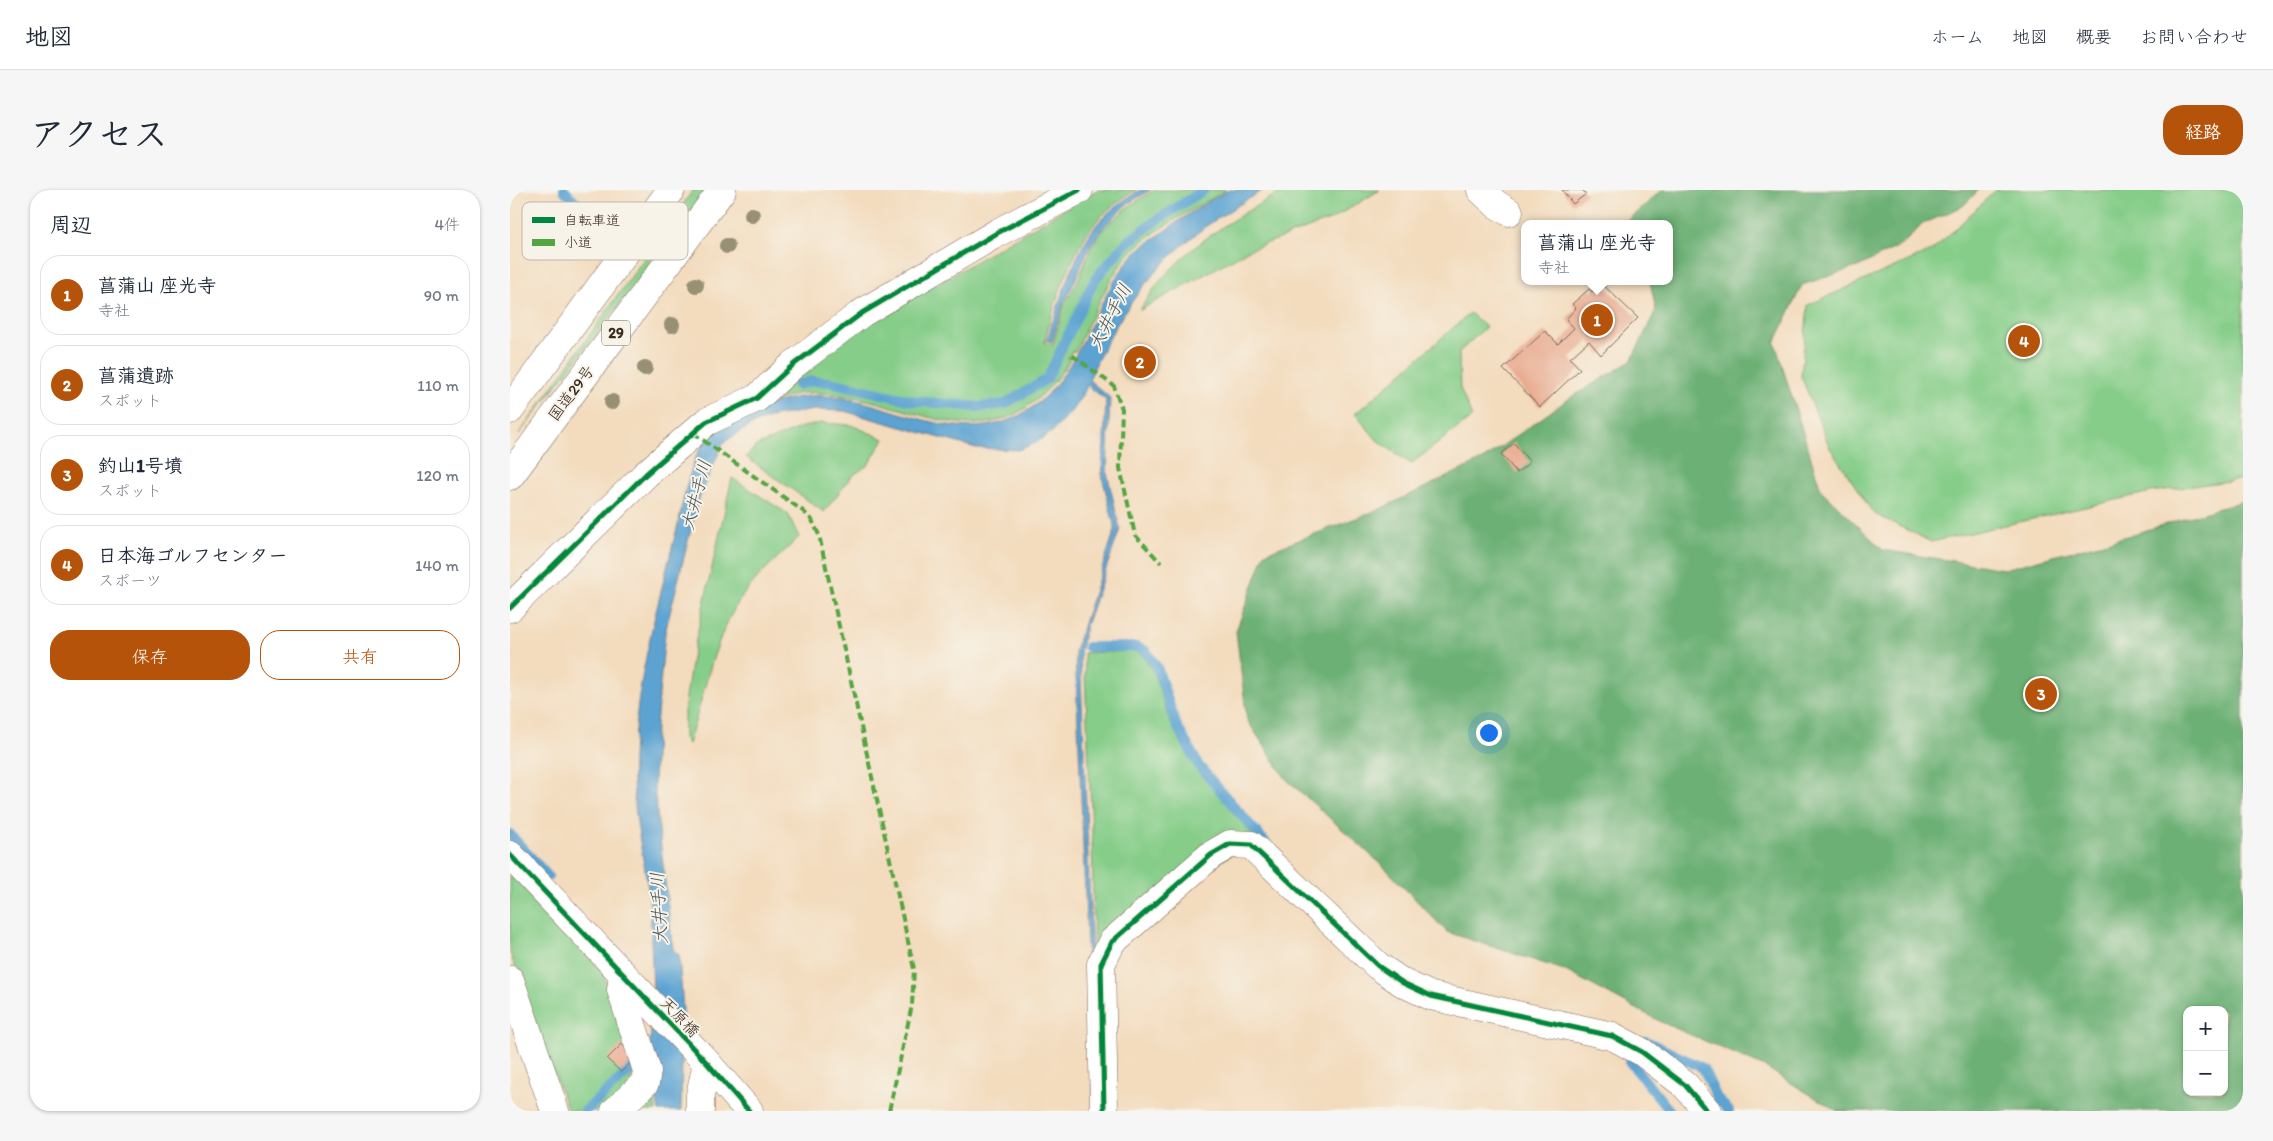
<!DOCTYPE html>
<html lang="ja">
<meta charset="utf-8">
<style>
:root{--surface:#fff;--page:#f6f6f7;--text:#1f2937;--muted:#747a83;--line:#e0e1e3;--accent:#b45309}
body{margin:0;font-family:Itim,"Klee One",sans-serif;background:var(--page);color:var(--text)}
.controls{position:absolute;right:15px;bottom:15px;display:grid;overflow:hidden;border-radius:10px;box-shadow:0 1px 4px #0004}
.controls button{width:45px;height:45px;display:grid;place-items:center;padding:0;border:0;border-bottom:1px solid var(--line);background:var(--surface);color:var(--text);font:25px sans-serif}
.you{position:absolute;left:978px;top:542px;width:18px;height:18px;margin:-12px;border:4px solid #fff;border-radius:50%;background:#1a73e8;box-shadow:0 0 0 8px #1a73e833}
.badge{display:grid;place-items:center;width:32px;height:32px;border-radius:50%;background:var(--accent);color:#fff;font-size:16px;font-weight:700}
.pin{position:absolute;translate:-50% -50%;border:2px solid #fff;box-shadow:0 1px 5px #0006}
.popup{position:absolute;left:1011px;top:30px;width:152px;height:65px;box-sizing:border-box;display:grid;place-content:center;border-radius:10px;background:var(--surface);filter:drop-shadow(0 1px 4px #0005);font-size:16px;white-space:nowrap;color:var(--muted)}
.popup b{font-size:19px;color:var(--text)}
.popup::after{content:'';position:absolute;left:50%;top:100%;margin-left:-10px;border:10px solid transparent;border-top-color:var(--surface)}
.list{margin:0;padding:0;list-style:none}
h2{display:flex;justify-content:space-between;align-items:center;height:65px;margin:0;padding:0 20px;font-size:21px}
h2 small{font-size:16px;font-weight:400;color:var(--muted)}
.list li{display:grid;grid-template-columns:32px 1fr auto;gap:15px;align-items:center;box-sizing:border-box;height:80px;margin:0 10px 10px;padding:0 10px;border:1px solid var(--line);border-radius:20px}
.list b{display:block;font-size:19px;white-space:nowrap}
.list p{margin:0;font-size:16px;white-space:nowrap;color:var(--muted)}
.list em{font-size:16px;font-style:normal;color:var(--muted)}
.actions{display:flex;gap:10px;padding:15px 20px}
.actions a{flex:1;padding:11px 0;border:1px solid var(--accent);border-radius:20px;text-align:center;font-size:18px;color:var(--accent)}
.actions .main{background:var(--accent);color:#fff}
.map{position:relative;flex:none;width:1733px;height:921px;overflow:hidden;border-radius:20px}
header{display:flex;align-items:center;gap:30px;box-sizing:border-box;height:70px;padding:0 25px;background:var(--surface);border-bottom:1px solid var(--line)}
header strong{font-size:24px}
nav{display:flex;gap:28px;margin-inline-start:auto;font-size:18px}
.intro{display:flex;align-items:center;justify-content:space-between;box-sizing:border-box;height:120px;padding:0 30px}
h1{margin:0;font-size:35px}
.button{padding:12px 22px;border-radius:20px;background:var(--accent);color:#fff;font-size:18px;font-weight:700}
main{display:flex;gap:30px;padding:0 30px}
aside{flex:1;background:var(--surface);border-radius:20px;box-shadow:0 1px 4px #0004}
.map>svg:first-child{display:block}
.green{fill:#86cd89;stroke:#607c54}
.forest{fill:#6cb075;stroke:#546d4a;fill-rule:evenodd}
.water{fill:#5ca3d2;stroke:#4c6678}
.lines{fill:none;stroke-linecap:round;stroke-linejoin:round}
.stream{stroke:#5ca3d2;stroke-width:10}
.building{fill:#e9ab90}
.minor-casing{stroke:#7b6856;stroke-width:29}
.highway-casing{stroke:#7b6856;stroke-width:29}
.minor{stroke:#fff;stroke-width:28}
.highway{stroke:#fff;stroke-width:28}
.quiet{stroke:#54a441;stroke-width:4;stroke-dasharray:8 4;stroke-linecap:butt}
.cycleway-casing{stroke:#f7f3e8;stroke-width:8}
.cycleway{stroke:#00873e;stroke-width:5}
.tree{fill:#989074}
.labels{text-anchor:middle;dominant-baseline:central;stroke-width:4;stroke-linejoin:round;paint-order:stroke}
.shield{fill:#f7f3e8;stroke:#73665b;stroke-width:1}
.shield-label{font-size:15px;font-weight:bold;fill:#3b2a1e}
.street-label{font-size:16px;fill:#3b2a1e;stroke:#f7f3e8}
.water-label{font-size:18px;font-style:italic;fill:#47545d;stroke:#f7f3e8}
.key{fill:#f7f3e8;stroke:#bfb7ab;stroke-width:1}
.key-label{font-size:14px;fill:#3b2a1e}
</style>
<header>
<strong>地図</strong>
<nav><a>ホーム</a><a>地図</a><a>概要</a><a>お問い合わせ</a></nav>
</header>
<div class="intro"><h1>アクセス</h1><a class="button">経路</a></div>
<main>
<aside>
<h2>周辺<small>4件</small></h2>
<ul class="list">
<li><span class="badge">1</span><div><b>菖蒲山 座光寺</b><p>寺社</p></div><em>90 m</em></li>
<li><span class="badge">2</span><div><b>菖蒲遺跡</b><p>スポット</p></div><em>110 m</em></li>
<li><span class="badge">3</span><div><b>釣山1号墳</b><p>スポット</p></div><em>120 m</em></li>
<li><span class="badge">4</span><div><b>日本海ゴルフセンター</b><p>スポーツ</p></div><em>140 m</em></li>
</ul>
<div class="actions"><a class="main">保存</a><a>共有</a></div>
</aside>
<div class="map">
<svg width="1733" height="921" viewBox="0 0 1733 921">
<rect width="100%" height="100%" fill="#f7f3e8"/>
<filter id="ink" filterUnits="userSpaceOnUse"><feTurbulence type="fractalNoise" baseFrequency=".02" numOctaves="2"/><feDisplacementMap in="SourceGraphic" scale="10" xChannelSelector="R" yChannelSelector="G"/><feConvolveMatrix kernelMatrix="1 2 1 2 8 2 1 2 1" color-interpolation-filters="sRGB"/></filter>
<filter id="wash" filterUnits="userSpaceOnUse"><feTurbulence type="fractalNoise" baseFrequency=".0096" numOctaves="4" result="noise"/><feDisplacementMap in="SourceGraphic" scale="20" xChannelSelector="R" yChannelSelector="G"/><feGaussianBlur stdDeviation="1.12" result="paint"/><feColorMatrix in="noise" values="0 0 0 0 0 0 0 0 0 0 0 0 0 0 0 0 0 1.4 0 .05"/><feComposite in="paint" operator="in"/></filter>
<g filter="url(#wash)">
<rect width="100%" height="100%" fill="#f3dbbd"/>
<!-- green -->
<g class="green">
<polygon points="183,0 198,0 9,244"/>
<path d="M587 0H626C612 8 596 20 586 32 564 57 540 120 535 153L543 155 554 115 568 91 581 57 595 37 622 14 645 0H716C687 18 649 36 625 58 601 80 580 132 565 162L562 161 558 168 560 170C478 295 400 197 293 203 283 204 271 209 260 212L325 154Z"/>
<path d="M774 0H870L822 29 739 60 630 120C662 64 719 31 774 0Z"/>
<polygon points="1486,0 1733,0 1733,289 1641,302 1421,352 1363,323 1320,258 1291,186 1298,115 1423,60"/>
<polygon points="960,123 976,137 949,162 950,198 962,227 901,274 867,250 845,224"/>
<polygon points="311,233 341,235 374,249 358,275 342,286 314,322 236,267 246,256 292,237"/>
<path d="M222 288 278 324 289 347C272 364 251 382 236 401 202 447 196 502 178 554L174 548V521L182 467Z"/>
<polygon points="627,461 635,468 644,483 661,534 686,578 745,648 584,761 582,642 574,463"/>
<polygon points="0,682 92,781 118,849 131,870 114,905 91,921 58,921 0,763"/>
<polygon points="143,901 146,921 118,921"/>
</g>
<!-- forest -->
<path class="forest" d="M1152 0H1469L1453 16 1413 34 1393 54 1350 76 1292 95 1265 153 1311 300 1373 360 1494 379 1597 352 1733 311V921H1327L1255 877 1151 832 1054 780 937 742 873 676 776 589 737 530 726 441 755 363 870 319 974 269 1060 208 1121 171 1146 120 1140 91H1160V34H1113ZM1677 820H1714V902H1677Z"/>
<!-- water -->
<g class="water">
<path d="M630 0H641L620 12 594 36 579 57 565 91 553 114 542 152 537 151C547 117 566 57 590 31 601 19 617 8 630 0Z"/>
<path d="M719 0H753C729 15 702 30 680 49 635 86 601 136 579 190L600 208 597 283 610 339 576 436 570 462 588 921H584L565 461 605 339 592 286 596 210 577 195 574 203 560 223 543 241 526 253 508 260 466 258 334 221 304 220 264 226 241 235 213 253 188 311 155 443 146 535 144 597 163 759 169 765 173 820 171 921H149C144 895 135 852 144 828 143 801 142 774 141 748 141 733 141 718 139 704 132 659 121 615 123 569 126 491 148 414 167 338 174 310 181 259 204 241 227 223 262 212 290 207 364 196 436 262 508 226 571 194 580 111 626 62 631 56 639 52 646 47 669 30 693 14 719 0Z"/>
</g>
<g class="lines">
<!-- stream -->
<g class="stream">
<polyline points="54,0 70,17"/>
<polyline points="288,195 302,191 319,192 404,211 470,217 495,214 537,189 585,89 616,53 647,30 694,0"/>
<polyline points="578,457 627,457 636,461 647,477 666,534 689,576 756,653"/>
<polyline points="0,644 38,686"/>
<polyline points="1136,851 1193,878 1207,908 1219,921"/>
<polyline points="1119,871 1160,921"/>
<polyline points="75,921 129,872"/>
</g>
</g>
<g id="blocks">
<!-- building -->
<g class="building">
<polygon points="1052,0 1072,0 1076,4 1063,14"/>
<polygon points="1091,93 1128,128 1091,165 1079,151 1060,168 1070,179 1030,217 993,179 1035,141 1048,154 1064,138 1056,129 1066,118 1062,114 1079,99 1082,102"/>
<polygon points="1004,253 1020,272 1007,283 991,264"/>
<polygon points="112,854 125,869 111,882 97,869"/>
</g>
</g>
</g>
<g filter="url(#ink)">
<use href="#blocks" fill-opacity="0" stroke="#7b6856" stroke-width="1"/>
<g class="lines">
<!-- minor casing -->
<g class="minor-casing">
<g id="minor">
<polyline points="971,0 986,14 999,22"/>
<polyline points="0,418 136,284 196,232 247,208 283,175 352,123 487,43 569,0"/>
<polyline points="0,665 197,873 239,921"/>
<polyline points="0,790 45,921"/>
<polyline points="105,921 135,893 137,881 111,800 113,785"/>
<polyline points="190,921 190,905 197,873"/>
<polyline points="594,921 591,774 602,752 701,665 720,654 741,655 868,776 893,793 921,806 1102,846 1132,862 1175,895 1197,921"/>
</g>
</g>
<!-- highway casing -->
<g class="highway-casing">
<g id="highway">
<polyline points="0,220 161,0"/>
<polyline points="0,286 212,0"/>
</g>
</g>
<!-- minor -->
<use href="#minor" class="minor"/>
<!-- highway -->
<use href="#highway" class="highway"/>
<!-- quiet -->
<g class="quiet">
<polyline points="562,165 604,196 612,219 610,278 625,345 651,373"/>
<polyline points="183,243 293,321 302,330 309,345 404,779 402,815 379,921"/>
</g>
<!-- cycleway casing -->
<g class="cycleway-casing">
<g id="cycleway">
<polyline points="0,418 136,284 196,232 247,208 283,175 352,123 487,43 569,0"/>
<polyline points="0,665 197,873 239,921"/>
<polyline points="594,921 591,774 602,752 701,665 720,654 741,655 868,776 893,793 921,806 1102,846 1132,862 1175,895 1197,921"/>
</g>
</g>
<!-- cycleway -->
<use href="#cycleway" class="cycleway"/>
</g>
<!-- trees -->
<g class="tree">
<circle cx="242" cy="25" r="8"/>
<circle cx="217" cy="56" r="8"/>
<circle cx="186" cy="95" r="8"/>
<circle cx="162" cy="135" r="8"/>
<circle cx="135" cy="178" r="8"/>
<circle cx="102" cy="212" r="8"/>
</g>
</g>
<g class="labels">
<!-- shield labels -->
<rect class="shield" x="92" y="130.5" width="28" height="25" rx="4"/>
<g class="shield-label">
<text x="106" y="143">29</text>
</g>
<!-- street labels -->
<g class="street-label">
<text transform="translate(61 203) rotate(-53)">国道29号</text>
<text transform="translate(170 827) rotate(46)">天原橋</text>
</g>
<!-- water labels -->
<g class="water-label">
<text transform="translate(600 127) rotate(-63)">大井手川</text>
<text transform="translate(186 305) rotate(-75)">大井手川</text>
<text transform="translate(149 718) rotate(-93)">大井手川</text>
</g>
</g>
<!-- legend -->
<rect x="12" y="12" width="166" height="58" rx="8" class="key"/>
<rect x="22" y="27" width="23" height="6" fill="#00873e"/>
<rect x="22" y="49" width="23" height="7" fill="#54a441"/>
<g class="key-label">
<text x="54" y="35">自転車道</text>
<text x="54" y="57">小道</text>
</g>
</svg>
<div class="controls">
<button>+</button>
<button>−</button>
</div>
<div class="you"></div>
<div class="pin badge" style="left:1087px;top:130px">1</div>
<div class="popup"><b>菖蒲山 座光寺</b>寺社</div>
<div class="pin badge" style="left:630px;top:172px">2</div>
<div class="pin badge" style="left:1531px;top:504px">3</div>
<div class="pin badge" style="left:1514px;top:151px">4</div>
</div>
</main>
